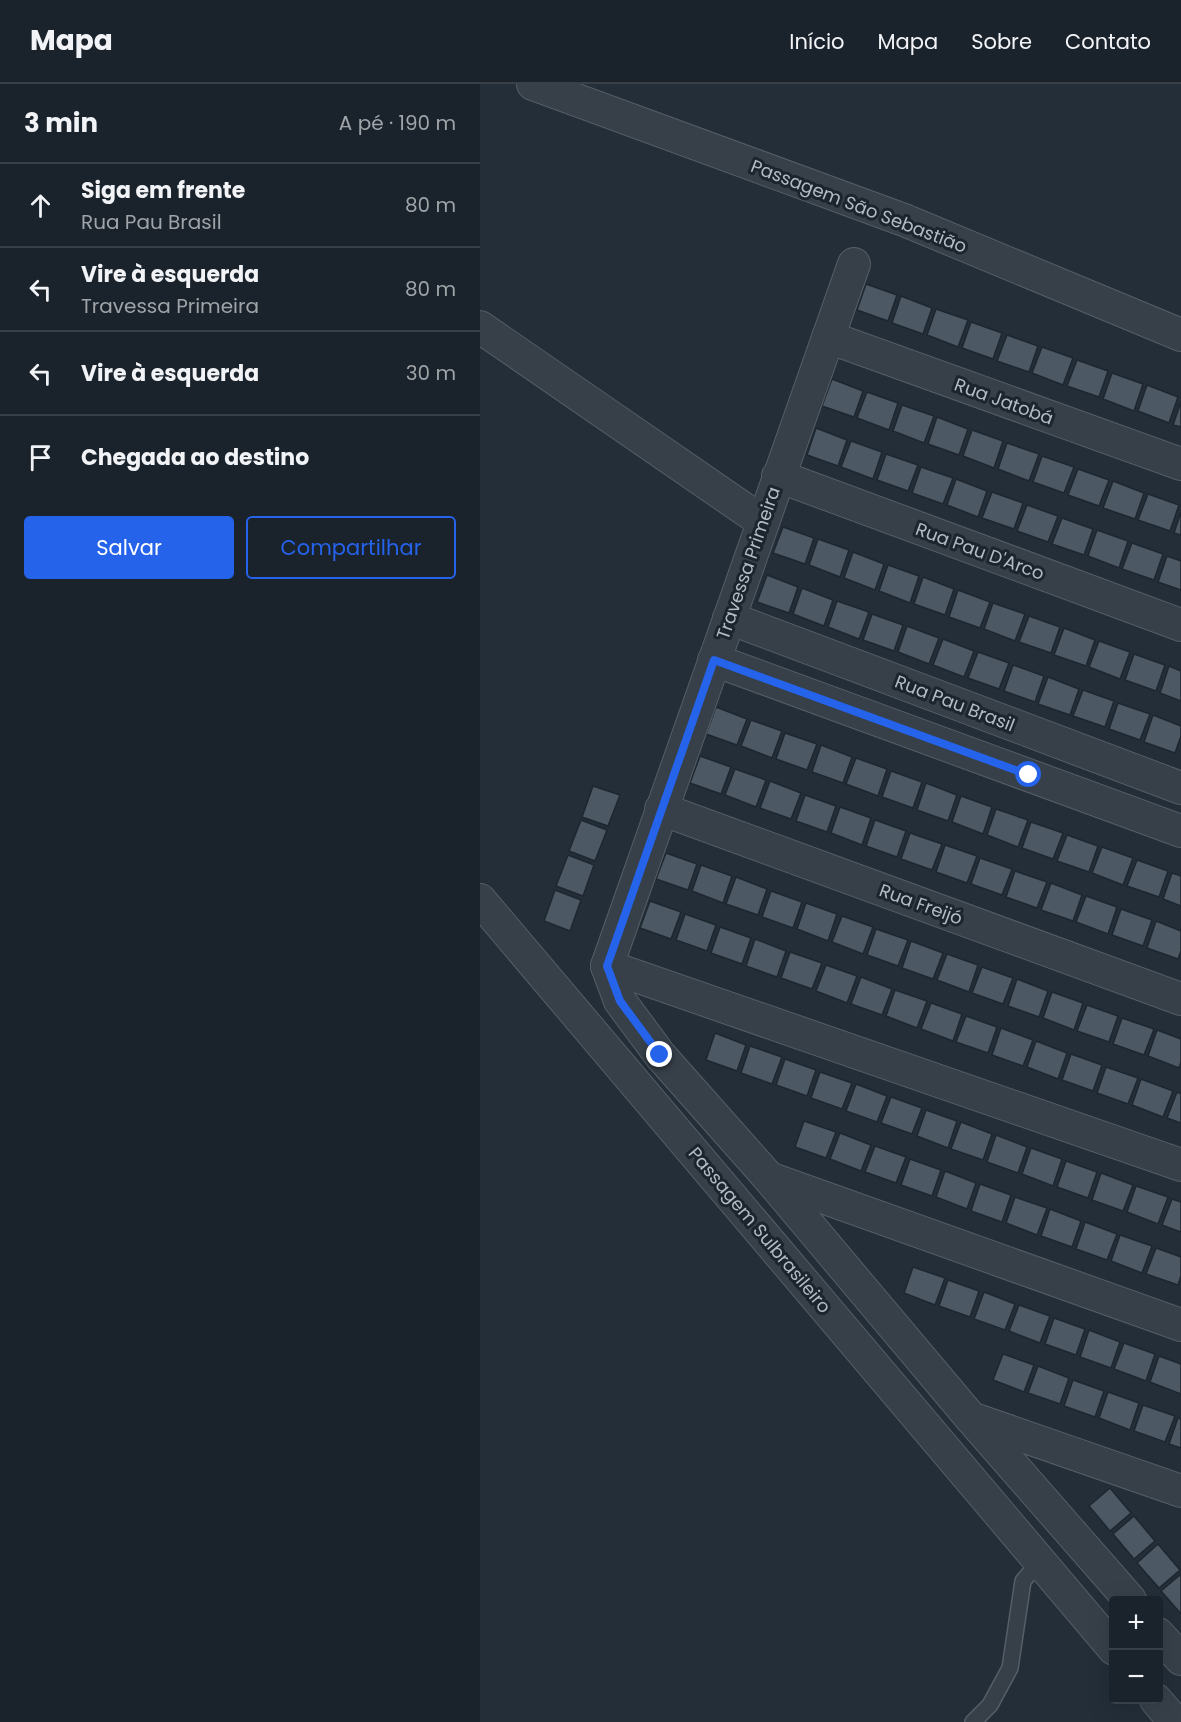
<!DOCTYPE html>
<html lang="pt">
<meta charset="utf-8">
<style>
:root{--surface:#1a222b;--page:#272f37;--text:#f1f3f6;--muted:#9fa4a9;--line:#383f47;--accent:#2563eb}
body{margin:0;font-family:Poppins,sans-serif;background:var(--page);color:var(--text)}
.controls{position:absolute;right:18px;bottom:18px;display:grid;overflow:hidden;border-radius:6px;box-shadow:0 6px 24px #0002}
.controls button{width:54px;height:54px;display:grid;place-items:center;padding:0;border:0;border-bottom:2px solid var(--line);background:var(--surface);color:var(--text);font:30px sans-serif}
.stop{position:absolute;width:18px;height:18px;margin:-14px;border:4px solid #2563eb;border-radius:50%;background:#fff}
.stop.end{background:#2563eb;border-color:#fff;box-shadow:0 2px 6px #0008}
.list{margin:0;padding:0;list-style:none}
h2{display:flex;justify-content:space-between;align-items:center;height:78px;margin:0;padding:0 24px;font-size:26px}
h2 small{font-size:20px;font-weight:400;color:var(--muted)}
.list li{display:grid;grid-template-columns:39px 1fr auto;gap:18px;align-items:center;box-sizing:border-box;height:84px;padding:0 24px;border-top:2px solid var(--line)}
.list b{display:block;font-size:22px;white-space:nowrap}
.list p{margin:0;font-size:20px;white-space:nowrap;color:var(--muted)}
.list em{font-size:20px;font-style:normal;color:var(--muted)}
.actions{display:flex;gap:12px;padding:18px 24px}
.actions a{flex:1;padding:14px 0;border:2px solid var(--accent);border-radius:6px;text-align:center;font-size:21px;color:var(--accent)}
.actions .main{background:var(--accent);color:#fff}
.icon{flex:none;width:33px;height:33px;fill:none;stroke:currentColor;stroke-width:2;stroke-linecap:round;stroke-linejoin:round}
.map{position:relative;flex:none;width:701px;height:1638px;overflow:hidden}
header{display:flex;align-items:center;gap:36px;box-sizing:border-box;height:84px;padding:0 30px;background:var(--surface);border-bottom:2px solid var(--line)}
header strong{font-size:28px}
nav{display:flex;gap:33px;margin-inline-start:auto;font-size:21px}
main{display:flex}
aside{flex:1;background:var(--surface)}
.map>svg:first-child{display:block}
.building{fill:#4c5864;stroke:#1e2730;stroke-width:1.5}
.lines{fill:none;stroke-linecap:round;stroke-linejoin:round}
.service-casing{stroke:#555e67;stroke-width:18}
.minor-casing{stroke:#555e67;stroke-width:34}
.service{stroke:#374049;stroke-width:15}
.minor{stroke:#374049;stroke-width:32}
.route{stroke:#2563eb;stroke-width:8}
.labels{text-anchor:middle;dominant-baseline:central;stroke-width:6;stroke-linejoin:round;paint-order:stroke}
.street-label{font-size:18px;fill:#b2bbc5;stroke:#1c252e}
</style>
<header>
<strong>Mapa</strong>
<nav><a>Início</a><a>Mapa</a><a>Sobre</a><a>Contato</a></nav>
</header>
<main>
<aside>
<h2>3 min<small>A pé · 190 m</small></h2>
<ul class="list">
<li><svg class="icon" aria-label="ahead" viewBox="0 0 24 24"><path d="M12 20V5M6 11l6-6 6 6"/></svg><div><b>Siga em frente</b><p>Rua Pau Brasil</p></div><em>80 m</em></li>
<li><svg class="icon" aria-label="left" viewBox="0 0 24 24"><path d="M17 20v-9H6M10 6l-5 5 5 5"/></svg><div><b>Vire à esquerda</b><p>Travessa Primeira</p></div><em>80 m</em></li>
<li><svg class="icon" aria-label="left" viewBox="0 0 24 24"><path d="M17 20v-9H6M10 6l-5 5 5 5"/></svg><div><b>Vire à esquerda</b></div><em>30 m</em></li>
<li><svg class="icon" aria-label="arrive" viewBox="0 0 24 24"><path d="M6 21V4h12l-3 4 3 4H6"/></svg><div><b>Chegada ao destino</b></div></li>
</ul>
<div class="actions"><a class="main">Salvar</a><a>Compartilhar</a></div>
</aside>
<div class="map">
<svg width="701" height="1638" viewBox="0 0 701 1638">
<rect width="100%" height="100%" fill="#232e39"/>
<!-- building -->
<g class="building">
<polygon points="386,200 417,211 408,237 377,226"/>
<polygon points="421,212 452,224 443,250 412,239"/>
<polygon points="456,225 488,236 478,263 447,251"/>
<polygon points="491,238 522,249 513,275 482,264"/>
<polygon points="527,251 558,262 549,288 517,277"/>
<polygon points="562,263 593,274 583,301 552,289"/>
<polygon points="597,276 628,287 619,313 587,302"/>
<polygon points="632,289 663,300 654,327 623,315"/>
<polygon points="352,295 383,307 374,333 342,322"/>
<polygon points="667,301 698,313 689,339 658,327"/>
<polygon points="387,308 418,319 409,346 377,334"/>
<polygon points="701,318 701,343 693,341"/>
<polygon points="422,321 454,332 444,359 413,347"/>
<polygon points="457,333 488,345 479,371 448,360"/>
<polygon points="336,344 367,356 358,382 327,371"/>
<polygon points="492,346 523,357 514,384 483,372"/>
<polygon points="371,357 402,368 393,395 361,383"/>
<polygon points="527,359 559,370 549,397 518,385"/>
<polygon points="406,370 438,381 428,407 397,396"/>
<polygon points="562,372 594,383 584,409 553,398"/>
<polygon points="441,383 473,394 463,420 432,409"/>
<polygon points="598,385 629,396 619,422 588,411"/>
<polygon points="476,395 507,407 498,433 467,421"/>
<polygon points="633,397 664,409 655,435 623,424"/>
<polygon points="512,408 543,419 534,445 502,434"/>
<polygon points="668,410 699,421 690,447 658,436"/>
<polygon points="547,421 578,432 568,458 537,447"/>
<polygon points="701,428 701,451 694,449"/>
<polygon points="582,434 613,445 604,471 572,460"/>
<polygon points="303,443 334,454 325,480 293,469"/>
<polygon points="617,446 648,457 639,484 608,472"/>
<polygon points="338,455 369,466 360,493 329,481"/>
<polygon points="652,459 683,470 674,496 642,485"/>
<polygon points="373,468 404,480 395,506 364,494"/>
<polygon points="687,472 701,477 701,506 678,498"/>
<polygon points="408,481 439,492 430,519 399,507"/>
<polygon points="287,491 318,503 309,529 277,518"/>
<polygon points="443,493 474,505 465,531 434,520"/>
<polygon points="322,504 353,516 344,542 313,530"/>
<polygon points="478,506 510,518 500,544 469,533"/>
<polygon points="357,517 389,528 379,555 348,543"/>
<polygon points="513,519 545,530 535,557 504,545"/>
<polygon points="392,530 423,541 414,567 383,556"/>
<polygon points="549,532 580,543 571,569 539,558"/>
<polygon points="427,542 459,554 449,580 418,568"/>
<polygon points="584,544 615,556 606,582 574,571"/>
<polygon points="463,555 494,567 484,593 453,581"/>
<polygon points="619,557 650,568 640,595 609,583"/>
<polygon points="498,568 529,579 519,605 488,594"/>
<polygon points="654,570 685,581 676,607 645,596"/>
<polygon points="533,581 564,592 555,618 524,607"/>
<polygon points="689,582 701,587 701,617 680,609"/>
<polygon points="568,593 599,605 590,631 558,620"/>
<polygon points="603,606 634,617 625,643 593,632"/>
<polygon points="638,619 670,630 660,656 629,645"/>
<polygon points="236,623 267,635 257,661 226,650"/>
<polygon points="673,631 701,642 701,652 695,669 664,658"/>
<polygon points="271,636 302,647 292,674 261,662"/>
<polygon points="305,649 337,660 327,686 296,675"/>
<polygon points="341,661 372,673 363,699 332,688"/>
<polygon points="220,672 251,683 241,710 210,699"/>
<polygon points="376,674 407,685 398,712 366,700"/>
<polygon points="255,685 286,696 276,723 245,711"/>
<polygon points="411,687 442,698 433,724 402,713"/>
<polygon points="290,697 321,709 311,735 280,724"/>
<polygon points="446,699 477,711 468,737 437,726"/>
<polygon points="113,702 140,711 128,742 102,733"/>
<polygon points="325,711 356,722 347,748 316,737"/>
<polygon points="481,712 512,723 503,750 472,738"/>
<polygon points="360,723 391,734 382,761 351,749"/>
<polygon points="516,725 548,736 538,763 507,751"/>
<polygon points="101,736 127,746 115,777 89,767"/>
<polygon points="395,736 426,747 417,773 386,762"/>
<polygon points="551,738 583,749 573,775 542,764"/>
<polygon points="430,749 462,760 452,786 421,775"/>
<polygon points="587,751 618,762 609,788 577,777"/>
<polygon points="465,761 497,772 487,799 456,788"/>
<polygon points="622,763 653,774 643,801 612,789"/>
<polygon points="186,769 217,780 208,806 176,795"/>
<polygon points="88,771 114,781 103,812 76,802"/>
<polygon points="500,774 532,785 522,811 491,800"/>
<polygon points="657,776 688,787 679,813 647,802"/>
<polygon points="221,781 252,792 243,819 212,807"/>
<polygon points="535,787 567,798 557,824 526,813"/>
<polygon points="692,789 701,792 701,822 683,815"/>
<polygon points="256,793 287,805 278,831 246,820"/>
<polygon points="571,799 602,811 593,837 561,826"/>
<polygon points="75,806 101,816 90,847 64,837"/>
<polygon points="291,807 322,818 313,844 282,833"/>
<polygon points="606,812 637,823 628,850 596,838"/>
<polygon points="170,817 201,828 191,855 160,844"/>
<polygon points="326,819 357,830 348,857 317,845"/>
<polygon points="641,825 672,836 663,862 632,851"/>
<polygon points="205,830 236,841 227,867 196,856"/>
<polygon points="362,832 393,843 383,870 352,858"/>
<polygon points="676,837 701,847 701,867 698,875 667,864"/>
<polygon points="240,843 271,854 262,880 231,869"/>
<polygon points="396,845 428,856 418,882 387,871"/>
<polygon points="275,855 306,867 297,893 266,882"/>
<polygon points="431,857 463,869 453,895 422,884"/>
<polygon points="310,868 342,879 332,905 301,894"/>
<polygon points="467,870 498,881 489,908 457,896"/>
<polygon points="346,881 377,892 367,919 336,907"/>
<polygon points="502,883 533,894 523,920 492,909"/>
<polygon points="381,893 412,905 402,931 371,920"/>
<polygon points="537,895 568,907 559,933 528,922"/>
<polygon points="415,906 447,917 437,944 406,932"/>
<polygon points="572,908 603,919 594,946 563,934"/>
<polygon points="451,919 482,930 473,957 441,945"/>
<polygon points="607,921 638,932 629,958 597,947"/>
<polygon points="486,932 517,943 508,969 476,958"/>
<polygon points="642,934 674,945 664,971 633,960"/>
<polygon points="521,944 553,956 543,982 512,971"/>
<polygon points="677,946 701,955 701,978 699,984 668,972"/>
<polygon points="235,949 266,961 257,987 226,976"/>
<polygon points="556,957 587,969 578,995 547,983"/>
<polygon points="270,962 302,973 292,1000 261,989"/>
<polygon points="591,970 622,981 613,1007 582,996"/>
<polygon points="305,975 336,986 327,1012 296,1001"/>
<polygon points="626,983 658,994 648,1020 617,1009"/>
<polygon points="340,988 372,999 362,1025 331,1014"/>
<polygon points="661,995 693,1007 683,1033 652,1021"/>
<polygon points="376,1000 407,1012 397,1038 366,1027"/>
<polygon points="697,1008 701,1010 701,1039 687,1034"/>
<polygon points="411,1013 442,1024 432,1050 401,1039"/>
<polygon points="446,1026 477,1037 468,1064 437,1052"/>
<polygon points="324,1037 356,1048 346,1074 315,1063"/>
<polygon points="481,1038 512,1050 503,1076 471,1065"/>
<polygon points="360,1049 391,1061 381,1087 350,1075"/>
<polygon points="516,1051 547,1063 538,1089 507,1078"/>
<polygon points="395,1062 426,1073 416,1099 385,1088"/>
<polygon points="551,1064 582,1075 573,1102 542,1090"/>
<polygon points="430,1075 461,1086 452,1112 421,1101"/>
<polygon points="586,1077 617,1088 608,1114 577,1103"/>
<polygon points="465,1087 496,1099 487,1125 456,1113"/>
<polygon points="621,1089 653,1101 643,1127 612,1116"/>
<polygon points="500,1100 531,1111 522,1138 491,1127"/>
<polygon points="656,1102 688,1113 678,1140 647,1128"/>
<polygon points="535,1113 567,1124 557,1151 526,1139"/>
<polygon points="692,1115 701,1118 701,1148 682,1141"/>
<polygon points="570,1125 601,1137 592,1163 561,1152"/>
<polygon points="605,1138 637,1150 627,1176 596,1165"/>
<polygon points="640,1151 672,1162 662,1189 631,1177"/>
<polygon points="676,1164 701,1173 701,1192 698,1201 666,1190"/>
<polygon points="433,1183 465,1194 455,1221 424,1209"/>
<polygon points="468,1196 499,1207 490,1233 459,1222"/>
<polygon points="504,1208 535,1220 525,1246 494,1235"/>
<polygon points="539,1221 570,1232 560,1259 529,1247"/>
<polygon points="574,1234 605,1245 596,1271 565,1260"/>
<polygon points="609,1246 640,1258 631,1284 600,1273"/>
<polygon points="644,1259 675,1270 666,1297 634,1285"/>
<polygon points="523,1270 554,1281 544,1308 513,1296"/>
<polygon points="679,1272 701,1280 701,1310 670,1298"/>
<polygon points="558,1282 589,1294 580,1320 548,1309"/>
<polygon points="593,1296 624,1307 615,1333 584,1322"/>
<polygon points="628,1308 659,1319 650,1346 619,1334"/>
<polygon points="663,1321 695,1332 685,1358 654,1347"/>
<polygon points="698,1334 701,1335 701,1364 689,1360"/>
<polygon points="630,1404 651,1429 630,1447 609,1422"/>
<polygon points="654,1432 675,1457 654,1475 633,1450"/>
<polygon points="678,1460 700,1486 679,1504 657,1479"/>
<polygon points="701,1490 701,1530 681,1507"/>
</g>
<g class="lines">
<!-- service casing -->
<g class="service-casing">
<polyline id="service" points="493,1638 510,1621 530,1584 543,1497 560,1477"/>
</g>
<!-- minor casing -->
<g class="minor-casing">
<g id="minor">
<polyline points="53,0 424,136 701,251"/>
<polyline points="0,243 283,438"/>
<polyline points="348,253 701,380"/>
<polyline points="298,392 701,541"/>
<polyline points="249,534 701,704"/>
<polyline points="234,576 701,747"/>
<polyline points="181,725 701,915"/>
<polyline points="0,816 634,1565"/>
<polyline points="127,882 140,917 180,971 289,1094 490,1333 650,1516"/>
<polyline points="127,882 374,180"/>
<polyline points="127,882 701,1081"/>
<polyline points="289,1094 701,1241"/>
<polyline points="491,1334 701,1407"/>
<polyline points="678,1550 701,1575"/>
<polyline points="676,1616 695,1638"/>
</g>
</g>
<!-- service -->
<use href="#service" class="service"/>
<!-- minor -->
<use href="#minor" class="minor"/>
</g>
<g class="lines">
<!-- route -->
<polyline class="route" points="180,971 140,917 127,882 234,576 549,691"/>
</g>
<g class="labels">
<!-- street labels -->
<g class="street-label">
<text transform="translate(379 122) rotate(21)">Passagem São Sebastião</text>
<text transform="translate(524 317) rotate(20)">Rua Jatobá</text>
<text transform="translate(500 467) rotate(20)">Rua Pau D'Arco</text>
<text transform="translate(268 479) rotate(-71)">Travessa Primeira</text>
<text transform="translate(475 619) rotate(21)">Rua Pau Brasil</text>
<text transform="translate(441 820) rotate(20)">Rua Freijó</text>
<text transform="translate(280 1146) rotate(50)">Passagem Sulbrasileiro</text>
</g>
</g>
</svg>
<div class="controls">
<button>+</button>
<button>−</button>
</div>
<div class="stop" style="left:549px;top:691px"></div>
<div class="stop end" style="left:180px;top:971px"></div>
</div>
</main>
